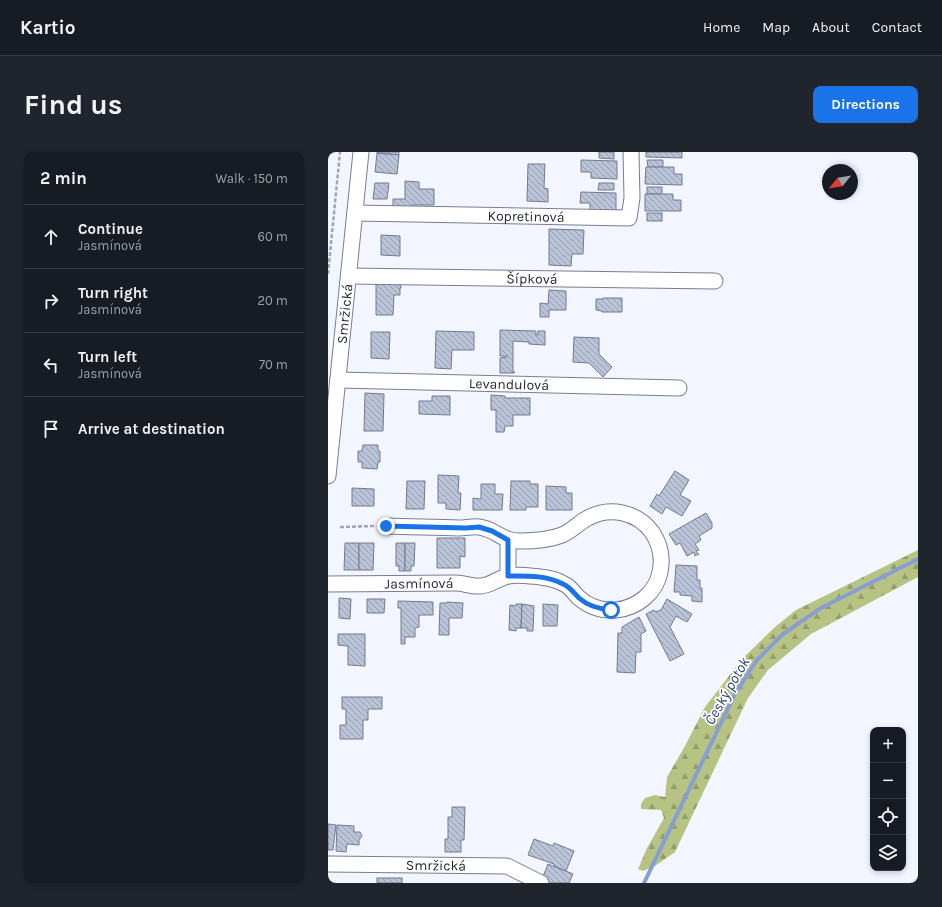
<!DOCTYPE html>
<meta charset="utf-8">
<style>
:root{--surface:#171b24;--page:#20242c;--text:#f1f3f6;--muted:#9ea1a6;--line:#363941;--accent:#1a73e8}
body{margin:0;font-family:Karla,sans-serif;background:var(--page);color:var(--text)}
.controls{position:absolute;right:12px;bottom:12px;display:grid;overflow:hidden;border-radius:8px;box-shadow:0 2px 6px #0003}
.controls button{width:36px;height:36px;display:grid;place-items:center;padding:0;border:0;border-bottom:1px solid var(--line);background:var(--surface);color:var(--text);font:20px sans-serif}
.compass{position:absolute;left:494px;top:12px;width:36px;height:36px;border-radius:50%;background:var(--surface);box-shadow:0 2px 6px #0003;rotate:240deg}
.stop{position:absolute;width:12px;height:12px;margin:-9px;border:3px solid #1a73e8;border-radius:50%;background:#fff}
.stop.end{background:#1a73e8;border-color:#fff;box-shadow:0 1px 4px #0008}
.list{margin:0;padding:0;list-style:none}
h2{display:flex;justify-content:space-between;align-items:center;height:52px;margin:0;padding:0 16px;font-size:17px}
h2 small{font-size:13px;font-weight:400;color:var(--muted)}
.list li{display:grid;grid-template-columns:26px 1fr auto;gap:12px;align-items:center;box-sizing:border-box;height:64px;padding:0 16px;border-top:1px solid var(--line)}
.list b{display:block;font-size:15px;white-space:nowrap}
.list p{margin:0;font-size:13px;white-space:nowrap;color:var(--muted)}
.list em{font-size:13px;font-style:normal;color:var(--muted)}
.icon{flex:none;width:22px;height:22px;fill:none;stroke:currentColor;stroke-width:2;stroke-linecap:round;stroke-linejoin:round}
.map{position:relative;flex:none;width:590px;height:731px;overflow:hidden;border-radius:8px}
header{display:flex;align-items:center;gap:24px;box-sizing:border-box;height:56px;padding:0 20px;background:var(--surface);border-bottom:1px solid var(--line)}
header strong{font-size:19px}
nav{display:flex;gap:22px;margin-inline-start:auto;font-size:14px}
.intro{display:flex;align-items:center;justify-content:space-between;box-sizing:border-box;height:96px;padding:0 24px}
h1{margin:0;font-size:28px}
.button{padding:10px 18px;border-radius:8px;background:var(--accent);color:#fff;font-size:14px;font-weight:700}
main{display:flex;gap:24px;padding:0 24px}
aside{flex:1;background:var(--surface);border-radius:8px;box-shadow:0 2px 6px #0003}
.map>svg:first-child{display:block}
.forest{fill:url(#forest-firs)}
.lines{fill:none;stroke-linecap:round;stroke-linejoin:round}
.stream{stroke:#899dd5;stroke-width:4}
.building{fill:url(#building-back-hatch);stroke:#727a8d}
.minor-casing{stroke:#777e92;stroke-width:17}
.path{stroke:#a3a6af;stroke-width:2.5;stroke-dasharray:4 2;stroke-linecap:butt}
.minor{stroke:#fff;stroke-width:15}
.route{stroke:#1a73e8;stroke-width:5}
.labels{text-anchor:middle;dominant-baseline:central;stroke-width:3.5;stroke-linejoin:round;paint-order:stroke}
.street-label{font-size:14px;fill:#262931;stroke:#fff}
.water-label{font-size:15px;font-style:italic;fill:#2b3d80;stroke:#fff}
</style>
<header>
<strong>Kartio</strong>
<nav><a>Home</a><a>Map</a><a>About</a><a>Contact</a></nav>
</header>
<div class="intro"><h1>Find us</h1><a class="button">Directions</a></div>
<main>
<aside>
<h2>2 min<small>Walk · 150 m</small></h2>
<ul class="list">
<li><svg class="icon" aria-label="ahead" viewBox="0 0 24 24"><path d="M12 20V5M6 11l6-6 6 6"/></svg><div><b>Continue</b><p>Jasmínová</p></div><em>60 m</em></li>
<li><svg class="icon" aria-label="right" viewBox="0 0 24 24"><path d="M7 20v-9h11M14 6l5 5-5 5"/></svg><div><b>Turn right</b><p>Jasmínová</p></div><em>20 m</em></li>
<li><svg class="icon" aria-label="left" viewBox="0 0 24 24"><path d="M17 20v-9H6M10 6l-5 5 5 5"/></svg><div><b>Turn left</b><p>Jasmínová</p></div><em>70 m</em></li>
<li><svg class="icon" aria-label="arrive" viewBox="0 0 24 24"><path d="M6 21V4h12l-3 4 3 4H6"/></svg><div><b>Arrive at destination</b></div></li>
</ul>
</aside>
<div class="map">
<svg width="590" height="731" viewBox="0 0 590 731">
<defs>
<pattern id="forest-firs" width="22" height="20" patternUnits="userSpaceOnUse"><rect width="22" height="20" fill="#b6c383"/><path d="M5 1l3.5 6h-7zM16 11l3.5 6h-7z" fill="#949e6c"/></pattern>
<pattern id="building-back-hatch" width="6" height="6" patternUnits="userSpaceOnUse"><rect width="6" height="6" fill="#bac3d8"/><path d="M-1 5l2 2M0 0l6 6M5-1l2 2" fill="none" stroke="#979eb0"/></pattern>
</defs>
<rect width="100%" height="100%" fill="#f3f6ff"/>
<!-- forest -->
<polygon class="forest" points="590,398 590,425 483,482 440,518 420,546 347,700 327,714 315,719 310,717 319,696 336,666 333,658 313,657 313,652 317,646 327,643 337,645 339,625 357,594 377,555 415,506 447,475 468,458"/>
<g class="lines">
<!-- stream -->
<polyline class="stream" points="316,731 407,542 429,508 455,482 493,456 590,407"/>
</g>
<!-- building -->
<g class="building">
<polygon points="49,0 71,0 71,3 49,1"/>
<polygon points="271,0 286,0 286,7 271,6"/>
<polygon points="318,0 354,0 354,6 318,5"/>
<polygon points="49,1 71,3 69,22 47,20"/>
<polygon points="253,8 289,9 289,27 263,26 263,20 253,20"/>
<polygon points="319,8 335,8 335,15 320,15"/>
<polygon points="200,12 217,12 216,36 220,37 220,50 199,49"/>
<polygon points="318,15 346,15 346,22 354,22 354,33 317,32"/>
<polygon points="77,29 91,30 91,37 106,37 106,53 84,53 84,56 65,56 65,47 77,47"/>
<polygon points="47,31 61,31 59,47 45,47"/>
<polygon points="271,31 286,31 286,38 270,38"/>
<rect x="319" y="35" width="15" height="7"/>
<polygon points="253,40 288,41 288,59 262,58 262,51 252,51"/>
<polygon points="317,42 345,42 345,48 353,48 353,59 317,59"/>
<rect x="319" y="61" width="15" height="8"/>
<polygon points="221,77 256,78 255,102 244,102 243,114 221,113"/>
<polygon points="53,83 72,84 72,104 53,103"/>
<polygon points="48,131 72,131 72,134 73,134 73,136 72,136 72,143 66,143 65,163 48,163"/>
<polygon points="221,138 238,139 238,158 221,158 221,165 212,165 212,151 220,152"/>
<polygon points="275,146 294,146 294,160 274,160 274,159 268,158 268,147 275,147"/>
<polygon points="172,178 208,179 208,183 210,183 210,179 217,179 217,193 201,192 201,190 185,189 185,220 187,220 186,221 172,221 172,206 179,205 179,204 172,204"/>
<polygon points="108,179 146,180 146,198 124,198 123,217 107,216"/>
<polygon points="43,180 62,180 61,207 43,206"/>
<polygon points="246,185 271,186 271,202 284,215 275,225 261,211 245,210"/>
<polygon points="37,241 56,242 55,279 36,279"/>
<polygon points="163,243 177,244 177,246 202,246 202,263 185,263 185,274 177,274 176,280 168,280 168,258 163,258"/>
<polygon points="104,244 122,244 122,263 91,262 91,249 104,249"/>
<polygon points="35,293 50,293 50,299 52,299 52,310 50,310 49,317 34,316 34,310 30,310 30,299 34,299"/>
<polygon points="347,319 361,328 352,343 363,349 354,364 338,355 334,362 322,354 329,342 331,344"/>
<polygon points="110,323 131,324 130,341 133,341 132,358 118,357 118,351 110,351"/>
<polygon points="79,329 97,329 96,357 78,357"/>
<polygon points="183,329 202,329 202,332 210,332 210,355 198,355 198,358 182,358"/>
<polygon points="153,332 167,332 167,342 175,342 174,358 145,358 145,346 153,347"/>
<polygon points="218,334 238,335 238,341 244,341 244,358 218,358"/>
<polygon points="24,336 46,337 46,354 24,354"/>
<polygon points="378,361 384,371 384,376 371,384 373,388 367,392 371,398 368,399 371,403 370,402 367,404 366,400 359,404 352,391 348,393 341,382"/>
<polygon points="109,386 137,386 137,405 132,404 132,416 109,416"/>
<polygon points="17,391 31,391 31,418 16,418"/>
<polygon points="31,391 46,391 45,418 31,418"/>
<polygon points="68,391 77,391 77,419 71,419 71,414 68,414"/>
<polygon points="77,391 87,391 86,414 83,414 83,419 77,419"/>
<polygon points="348,413 369,414 369,428 372,428 372,436 374,436 374,450 364,449 364,444 352,443 352,440 346,440"/>
<polygon points="11,446 23,447 22,467 11,466"/>
<polygon points="39,447 57,447 56,461 39,461"/>
<polygon points="339,447 364,462 359,470 348,464 342,475 356,502 342,509 318,462 326,458 327,460 333,458"/>
<polygon points="70,449 105,450 105,463 91,463 91,475 87,476 87,485 77,485 77,492 73,492 73,456 70,456"/>
<polygon points="119,450 135,451 134,466 121,466 121,483 111,483 112,451 119,451"/>
<polygon points="188,452 194,452 193,476 188,476 188,479 181,478 182,453 187,454"/>
<polygon points="194,452 206,454 205,479 199,479 199,476 193,476"/>
<polygon points="215,452 230,453 229,474 215,474"/>
<polygon points="311,465 318,479 313,482 313,500 308,500 307,521 289,520 290,481 294,481 294,475"/>
<polygon points="10,482 37,482 37,514 20,513 20,494 10,493"/>
<polygon points="14,545 54,545 54,557 40,557 40,568 35,568 35,587 12,587 12,573 18,573 18,557 14,557"/>
<polygon points="124,655 137,655 136,688 133,688 133,700 117,700 117,687 120,687 120,665 124,665"/>
<polygon points="0,672 8,673 5,698 0,698"/>
<polygon points="9,673 26,674 26,680 32,680 34,684 31,688 31,693 19,692 18,700 8,699"/>
<polygon points="206,687 225,694 226,691 246,699 238,719 226,714 226,712 200,703"/>
<polygon points="220,712 245,722 241,731 222,731 214,727"/>
<rect x="49" y="726" width="25" height="5"/>
</g>
<g class="lines">
<!-- minor casing -->
<g class="minor-casing">
<g id="minor">
<path id="s1" d="M27 61 301 66 304 46 303 0"/>
<path id="s2" d="M21 124 387 129"/>
<path id="s3" d="M10 228 351 236"/>
<path id="s4" d="M0 324 33 0"/>
<polyline points="180,423 180,388"/>
<path id="s5" d="M0 432C43 432 85 431 128 431 136 431 144 435 152 434 163 434 171 425 181 424 190 422 202 424 212 425 221 426 230 428 238 433 243 436 246 441 250 445 261 455 274 459 288 458 309 456 328 441 332 420 335 406 332 392 324 380 309 360 282 354 260 366 250 371 244 379 234 383 221 388 207 389 193 389 174 390 168 377 151 375 145 374 138 376 131 376 107 375 82 375 58 374"/>
<path id="s6" d="M0 712 179 714 213 731"/>
</g>
</g>
<!-- path -->
<g class="path">
<polyline points="0,122 12,0"/>
<polyline points="12,375 46,374"/>
</g>
<!-- minor -->
<use href="#minor" class="minor"/>
</g>
<g class="lines">
<!-- route -->
<path class="route" d="M58 374 138 376 151 375 164 379 180 388V424C198 424 218 423 235 432 242 435 246 441 251 446 260 454 271 457 283 458"/>
</g>
<g class="labels">
<!-- street labels -->
<g class="street-label">
<text stroke="none"><textPath href="#s1" startOffset="171">Kopretinová</textPath></text>
<text stroke="none"><textPath href="#s2" startOffset="183">Šípková</textPath></text>
<text stroke="none"><textPath href="#s4" startOffset="163">Smržická</textPath></text>
<text stroke="none"><textPath href="#s3" startOffset="171">Levandulová</textPath></text>
<text stroke="none"><textPath href="#s5" startOffset="91">Jasmínová</textPath></text>
<text stroke="none"><textPath href="#s6" startOffset="108">Smržická</textPath></text>
</g>
<!-- water labels -->
<g class="water-label">
<text transform="translate(399 539) rotate(-60)">Český potok</text>
</g>
</g>
</svg>
<div class="controls">
<button>+</button>
<button>−</button>
<button><svg class="icon" aria-label="locate" viewBox="0 0 24 24"><circle cx="12" cy="12" r="6"/><path d="M12 2v4M12 18v4M2 12h4M18 12h4"/></svg></button>
<button><svg class="icon" aria-label="layers" viewBox="0 0 24 24"><path d="M12 4l9 5-9 5-9-5zM3 14l9 5 9-5"/></svg></button>
</div>
<svg class="compass" viewBox="-18 -18 36 36"><path d="M0-13l5 13h-10z" fill="#e53935"/><path d="M0 13l5-13h-10z" fill="#9ea1a6"/></svg>
<div class="stop" style="left:283px;top:458px"></div>
<div class="stop end" style="left:58px;top:374px"></div>
</div>
</main>
